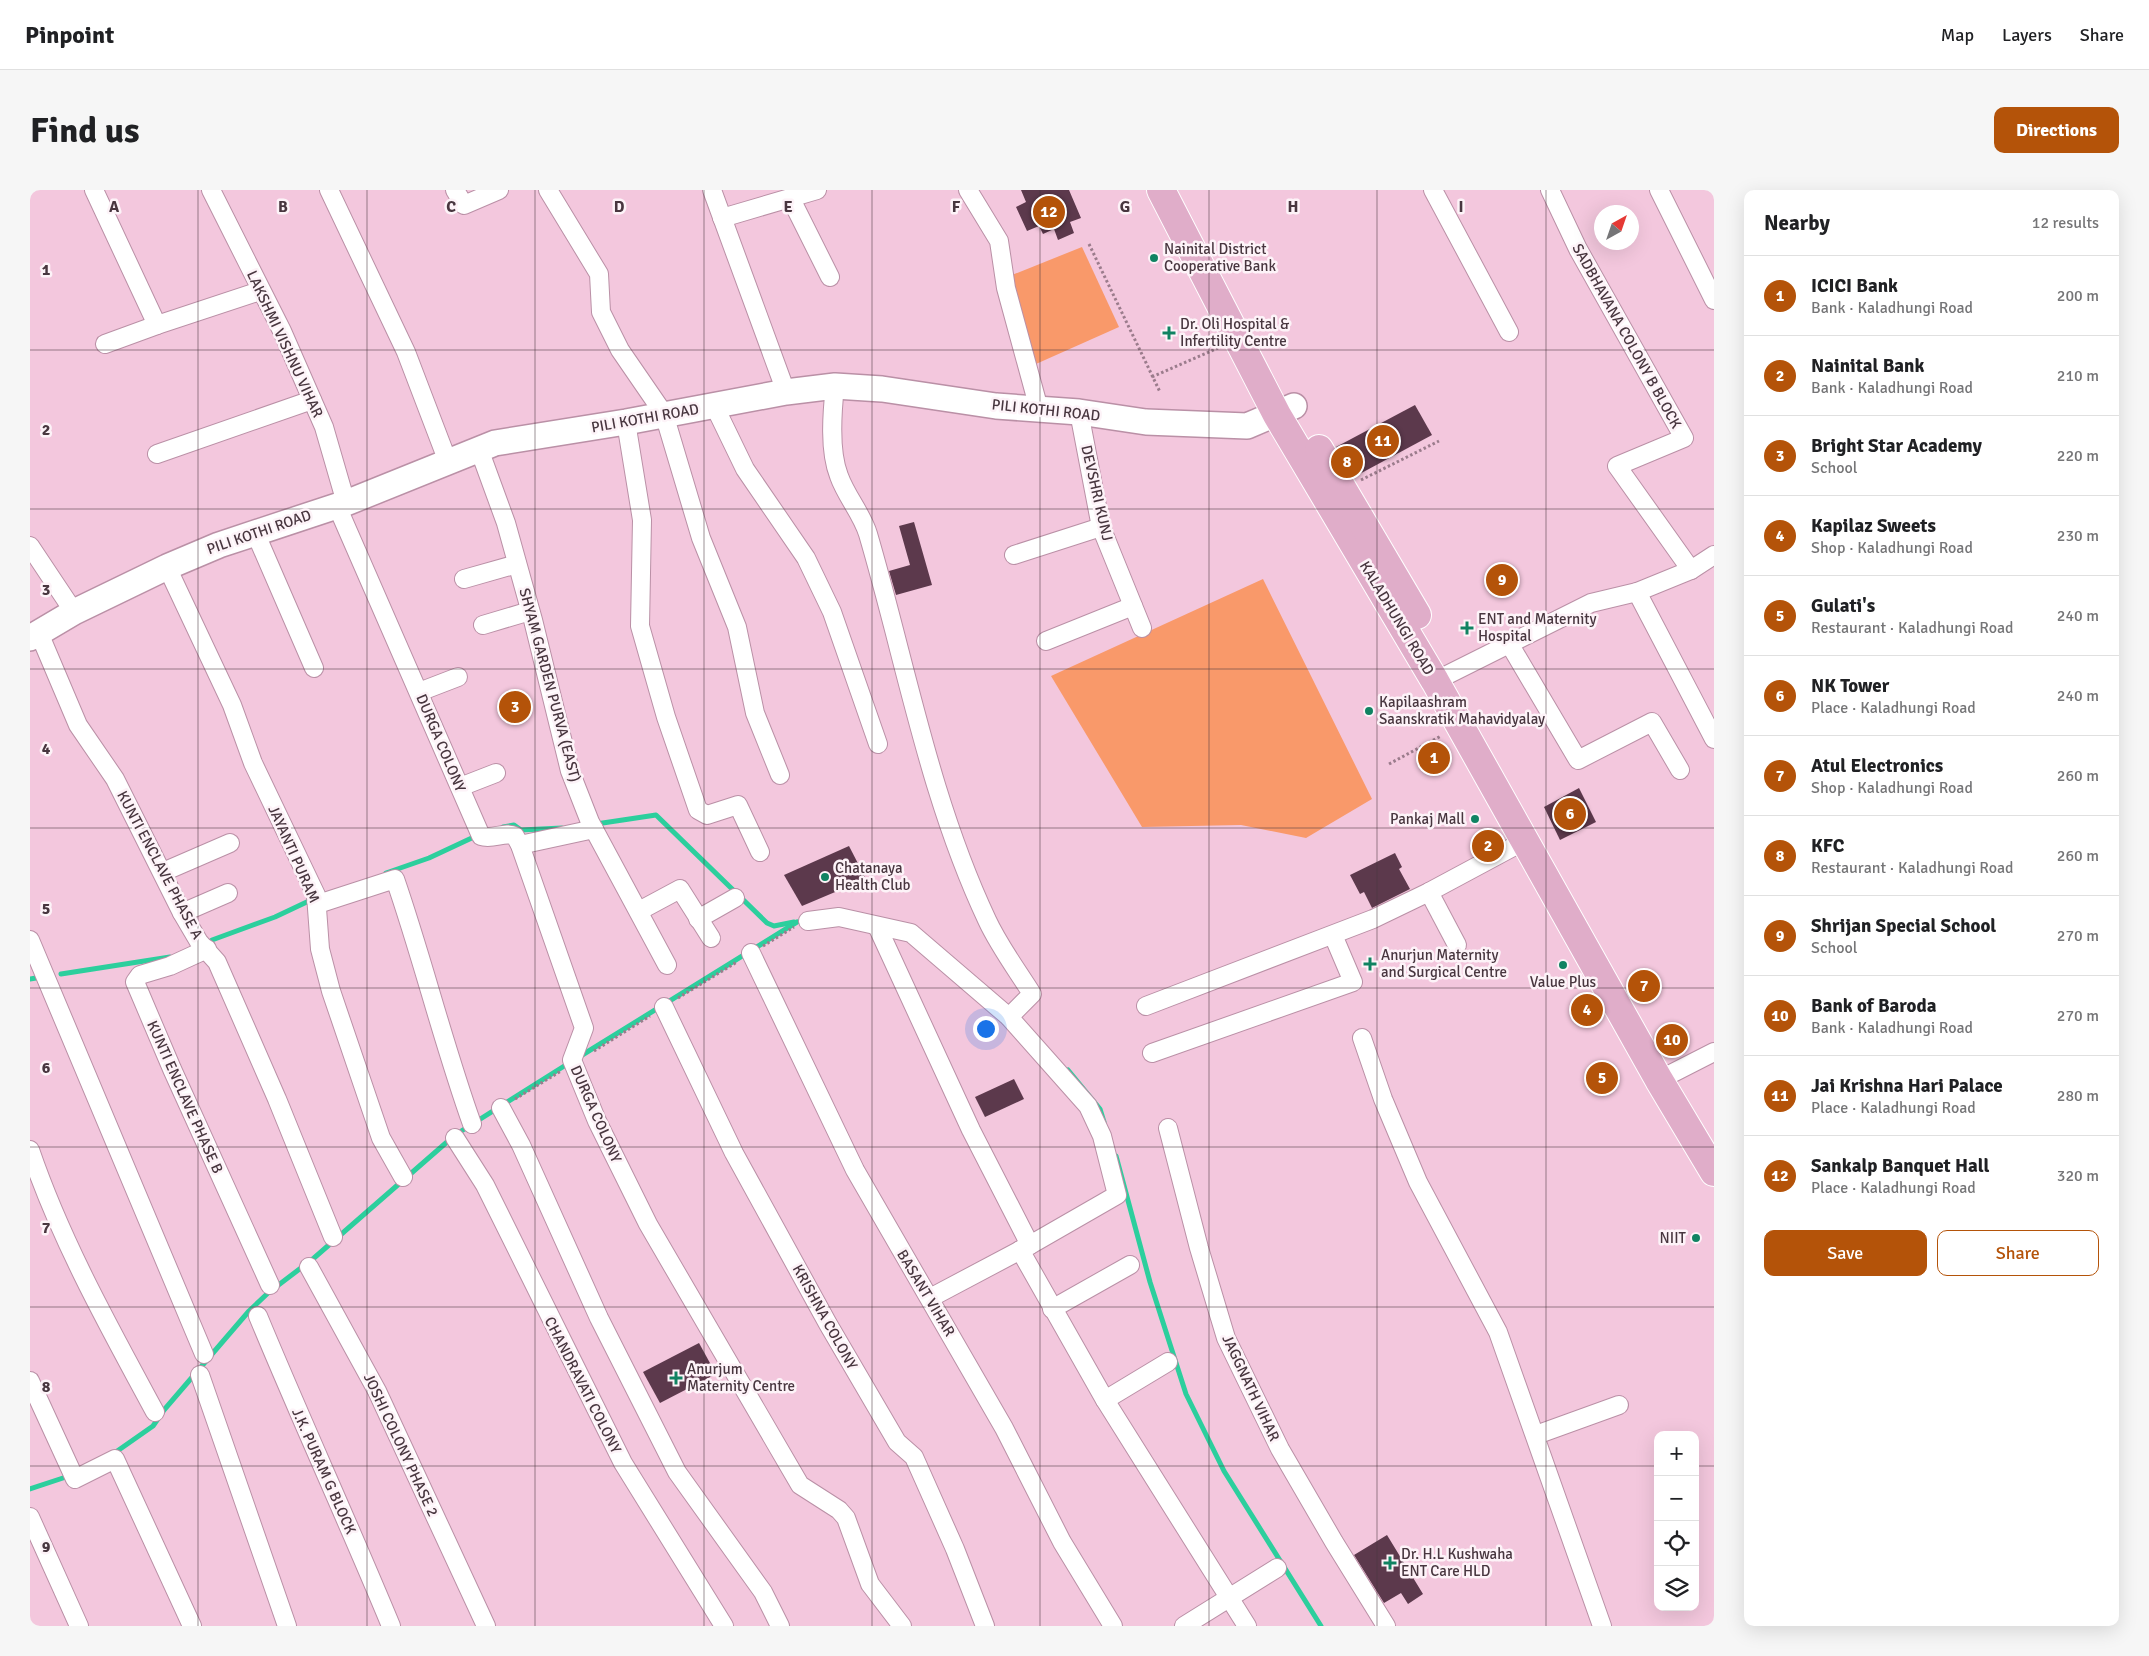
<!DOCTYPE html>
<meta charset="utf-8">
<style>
:root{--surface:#fff;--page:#f6f6f6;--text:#202124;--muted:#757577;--line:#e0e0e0;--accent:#b45309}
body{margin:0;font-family:Signika,sans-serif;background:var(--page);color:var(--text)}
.controls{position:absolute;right:15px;bottom:15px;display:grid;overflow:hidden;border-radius:10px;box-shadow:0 5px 20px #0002}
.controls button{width:45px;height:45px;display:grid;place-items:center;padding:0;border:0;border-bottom:1px solid var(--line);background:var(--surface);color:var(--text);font:25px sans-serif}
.compass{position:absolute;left:1564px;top:15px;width:45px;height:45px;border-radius:50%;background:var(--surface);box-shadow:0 5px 20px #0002;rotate:40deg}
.you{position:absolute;left:955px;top:838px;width:18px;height:18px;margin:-12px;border:4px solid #fff;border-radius:50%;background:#1a73e8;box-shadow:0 0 0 8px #1a73e833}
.badge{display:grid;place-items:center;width:32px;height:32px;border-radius:50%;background:var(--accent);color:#fff;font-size:16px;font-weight:700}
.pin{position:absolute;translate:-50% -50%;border:2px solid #fff;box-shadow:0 1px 5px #0006}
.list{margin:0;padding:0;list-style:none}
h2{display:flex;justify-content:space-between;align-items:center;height:65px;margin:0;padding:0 20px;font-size:21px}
h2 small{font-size:16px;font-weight:400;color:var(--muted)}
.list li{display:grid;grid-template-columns:32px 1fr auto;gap:15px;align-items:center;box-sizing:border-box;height:80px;padding:0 20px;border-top:1px solid var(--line)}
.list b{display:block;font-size:19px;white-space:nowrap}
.list p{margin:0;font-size:16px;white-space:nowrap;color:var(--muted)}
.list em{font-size:16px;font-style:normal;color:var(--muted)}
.actions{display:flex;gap:10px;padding:15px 20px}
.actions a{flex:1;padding:11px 0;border:1px solid var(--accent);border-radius:10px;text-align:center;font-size:18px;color:var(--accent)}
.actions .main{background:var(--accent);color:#fff}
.icon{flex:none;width:28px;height:28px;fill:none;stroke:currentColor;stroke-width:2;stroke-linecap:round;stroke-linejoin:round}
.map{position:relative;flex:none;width:1684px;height:1436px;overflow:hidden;border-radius:10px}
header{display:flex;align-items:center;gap:30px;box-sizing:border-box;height:70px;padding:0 25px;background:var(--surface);border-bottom:1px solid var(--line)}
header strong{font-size:24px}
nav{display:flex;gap:28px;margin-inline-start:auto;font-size:18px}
.intro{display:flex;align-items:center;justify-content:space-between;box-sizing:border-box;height:120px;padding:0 30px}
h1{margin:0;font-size:35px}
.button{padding:12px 22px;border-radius:10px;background:var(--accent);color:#fff;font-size:18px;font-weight:700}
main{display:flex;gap:30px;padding:0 30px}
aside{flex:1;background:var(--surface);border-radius:10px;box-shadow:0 5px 20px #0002}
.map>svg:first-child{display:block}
.green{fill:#f9996a}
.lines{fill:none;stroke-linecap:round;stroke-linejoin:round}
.stream{stroke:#2ccf9d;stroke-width:5}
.building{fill:#5c394c}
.street-casing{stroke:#ba90a6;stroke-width:20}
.secondary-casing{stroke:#ba90a6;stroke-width:28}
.primary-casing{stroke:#fff;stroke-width:30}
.path{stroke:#9b7c8c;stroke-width:3;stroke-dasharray:2.5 2.5;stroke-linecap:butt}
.street{stroke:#fff;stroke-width:18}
.secondary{stroke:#fff;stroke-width:25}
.primary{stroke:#e0adc9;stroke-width:28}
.grid{fill:none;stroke:#48363f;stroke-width:1;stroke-opacity:0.55}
.poi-dot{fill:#108362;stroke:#fdf3f8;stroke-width:2}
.labels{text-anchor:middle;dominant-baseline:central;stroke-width:5;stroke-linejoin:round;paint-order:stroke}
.poi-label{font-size:15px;fill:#48363f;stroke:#fdf3f8;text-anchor:start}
.street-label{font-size:15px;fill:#48363f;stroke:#fdf3f8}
.grid-label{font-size:16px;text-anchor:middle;font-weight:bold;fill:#48363f;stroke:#fdf3f8;stroke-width:5;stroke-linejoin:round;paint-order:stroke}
</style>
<header>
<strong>Pinpoint</strong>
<nav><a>Map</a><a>Layers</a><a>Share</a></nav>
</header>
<div class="intro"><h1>Find us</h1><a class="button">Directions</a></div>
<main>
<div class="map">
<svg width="1684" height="1436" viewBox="0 0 1684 1436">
<rect width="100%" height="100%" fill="#f3c7dd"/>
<!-- green -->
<g class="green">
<polygon points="1052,57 1089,137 1006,174 989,126 982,85"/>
<polygon points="1233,389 1342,609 1276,648 1211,635 1112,637 1021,486"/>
</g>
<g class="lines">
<!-- stream -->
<g class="stream">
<polyline points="566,634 626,625 737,733 744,736 764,732"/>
<polyline points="473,637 484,635 491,640 532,638"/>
<polyline points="356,683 399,668 446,646"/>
<polyline points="182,750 245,727 281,710"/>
<polyline points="31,784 140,767"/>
<polyline points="0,789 6,788"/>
<polyline points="549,867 767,732"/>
<polyline points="1038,880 1070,919 1074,932"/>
<polyline points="1086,966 1120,1092 1156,1204 1194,1281 1291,1436"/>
<polyline points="83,1264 123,1236 134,1220 219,1121 238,1103 284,1068 425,945 539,873"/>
<polyline points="0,1299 36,1287"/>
</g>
</g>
<!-- building -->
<g class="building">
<polygon points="991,0 1039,0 1051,28 1040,32 1044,43 1028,50 1024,39 1013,44 1009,36 997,41 986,17 996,12"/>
<polygon points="1385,215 1402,245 1324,287 1306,257"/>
<polygon points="884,332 902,395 866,405 859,381 880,375 869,336"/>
<polygon points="1549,598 1566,632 1530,650 1514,617"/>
<polygon points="819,656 836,689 772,716 754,685"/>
<polygon points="1365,663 1372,677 1369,679 1380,699 1342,718 1334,702 1330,704 1320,685"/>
<polygon points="984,889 994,909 955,927 945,907"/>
<polygon points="669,1153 686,1184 630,1213 613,1182"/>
<polygon points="1357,1345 1393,1404 1378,1414 1371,1403 1354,1413 1324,1365"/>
</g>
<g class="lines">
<!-- street casing -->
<g class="street-casing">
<g id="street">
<polyline points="64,0 127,135 230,101"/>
<polyline points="181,0 252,141 294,237 316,313"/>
<polyline points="299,0 376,162 418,272"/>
<polyline points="425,0 434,15 469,0"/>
<polyline points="518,0 569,84 571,122 590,160 634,224 671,348 707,437 725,523 750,585"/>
<polyline points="682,0 756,202"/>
<polyline points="938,0 969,51 976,98 1009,219"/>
<polyline points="1403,0 1479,142"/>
<polyline points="1520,0 1548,59 1654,248 1587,276 1661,380"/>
<polyline points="1629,0 1684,110"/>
<polyline points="761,9 800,87"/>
<polyline points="692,28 787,0"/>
<polyline points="75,154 127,135"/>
<path d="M805 196C802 223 799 261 809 286 816 306 832 324 838 344 876 473 899 607 957 730 969 756 987 780 1002 804L979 827"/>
<polyline points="684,215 715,279 776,368 802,422 848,554"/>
<polyline points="1049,222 1071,337 1112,438"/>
<polyline points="596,232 612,330 610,436 636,527 668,620 677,625 708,615 730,662"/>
<polyline points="449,259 476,333 503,430 540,581 560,632 637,775"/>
<polyline points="127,264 282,210"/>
<path d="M307 316 451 646C463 650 475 641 485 646L490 655 554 838 542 870 567 931 618 1034 770 1295 809 1320 816 1328 840 1394 872 1436"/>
<polyline points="225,342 284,478"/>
<polyline points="0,356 44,422"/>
<polyline points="984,365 1071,337"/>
<polyline points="137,377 202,515 223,573 286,705 290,759 301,801 351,948 373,987"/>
<polyline points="434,389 487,374"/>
<polyline points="1607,402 1684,549"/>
<polyline points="453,435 500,421"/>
<polyline points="9,443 48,535 85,589 152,723 169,752 187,772 247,909 303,1047"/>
<polyline points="1016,451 1103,416"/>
<polyline points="1480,455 1548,570 1622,532 1650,580"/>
<polyline points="1405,491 1561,413 1607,402 1661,380 1684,365"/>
<polyline points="389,502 428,487"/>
<polyline points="430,597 466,583"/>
<polyline points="490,655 564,639"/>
<polyline points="133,682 200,653"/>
<polyline points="1399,702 1427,755"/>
<path d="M288 714 365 689C393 770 413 853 442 934"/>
<polyline points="609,721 650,699 681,748"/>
<polyline points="152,723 198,703"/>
<polyline points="668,729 705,708"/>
<polyline points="778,731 809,727 881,743 979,827 1058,916 1072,946 1087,1005 1000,1055 900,1108"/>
<polyline points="847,736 941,940 1000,1055"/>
<polyline points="0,750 174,1164"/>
<polyline points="177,759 140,776 110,785 105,792 142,879 240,1095"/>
<polyline points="721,763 825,980 974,1238 1032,1352 1083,1436"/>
<polyline points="1116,816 1343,729 1399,702 1496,650"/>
<polyline points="634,817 704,963 798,1134 867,1252 884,1267 925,1359 955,1436"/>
<polyline points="1332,848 1353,909 1388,992 1468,1142 1572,1436"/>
<polyline points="1122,863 1323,792 1303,745"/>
<polyline points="1629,890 1684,862"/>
<polyline points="471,918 491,955 569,1128 647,1282 733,1402 750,1436"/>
<polyline points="1138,938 1169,1058 1196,1148 1250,1259 1304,1352 1356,1436"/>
<polyline points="425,948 455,995 593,1273 694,1436"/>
<path d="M0 960C31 1051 79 1137 125 1222"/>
<polyline points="990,1060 1075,1210 1217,1436"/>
<polyline points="279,1077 347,1201 456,1436"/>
<polyline points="1022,1119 1100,1075"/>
<path d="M228 1126C271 1230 318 1332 361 1436"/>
<polyline points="170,1185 257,1436"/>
<polyline points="0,1191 45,1289 85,1269 162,1436"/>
<polyline points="1075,1210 1138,1172"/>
<polyline points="1506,1245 1589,1215"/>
<polyline points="0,1327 49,1436"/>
<polyline points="1154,1436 1247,1378"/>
</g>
</g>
<!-- secondary casing -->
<g class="secondary-casing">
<polyline id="secondary" points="0,448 44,422 137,377 189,355 316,313 465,253 596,232 756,202 805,196 852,199 966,216 1049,222 1116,232 1217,236 1264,216"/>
</g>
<!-- primary casing -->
<g class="primary-casing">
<g id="primary">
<polyline points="1131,0 1247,225 1405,491 1629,890 1684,982"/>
<polyline points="1289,259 1387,425"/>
</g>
</g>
<!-- path -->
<g class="path">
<polyline points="1059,54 1130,202"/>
<polyline points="1122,187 1188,158"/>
<polyline points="1331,290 1409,251"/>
<polyline points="1359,574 1411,546"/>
<polyline points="733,756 764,737"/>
<polyline points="648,808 707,772"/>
<polyline points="564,861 620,826"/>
<polyline points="485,909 531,881"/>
</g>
<!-- street -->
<use href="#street" class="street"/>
<!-- secondary -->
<use href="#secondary" class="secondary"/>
<!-- primary -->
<use href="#primary" class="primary"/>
</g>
<!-- grid -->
<path class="grid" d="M168 0V1436M337 0V1436M505 0V1436M674 0V1436M842 0V1436M1010 0V1436M1179 0V1436M1347 0V1436M1516 0V1436M0 160H1684M0 319H1684M0 479H1684M0 638H1684M0 798H1684M0 957H1684M0 1117H1684M0 1276H1628M1665 1276H1684"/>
<!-- markers -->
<g class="poi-dot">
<circle cx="1124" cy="68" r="5"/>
<path d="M1136.5 135.5h5v5h5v5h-5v5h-5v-5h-5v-5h5z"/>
<path d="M1434.5 430.5h5v5h5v5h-5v5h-5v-5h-5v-5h5z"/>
<circle cx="1339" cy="521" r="5"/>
<circle cx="1445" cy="629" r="5"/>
<circle cx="795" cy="687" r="5"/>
<path d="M1337.5 766.5h5v5h5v5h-5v5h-5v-5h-5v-5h5z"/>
<circle cx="1533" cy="775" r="5"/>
<circle cx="1666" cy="1048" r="5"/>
<path d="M643.5 1180.5h5v5h5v5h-5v5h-5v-5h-5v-5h5z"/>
<path d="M1357.5 1365.5h5v5h5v5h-5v5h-5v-5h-5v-5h5z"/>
</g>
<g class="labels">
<!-- poi labels -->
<g class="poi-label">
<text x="1134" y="59">Nainital District<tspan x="1134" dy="17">Cooperative Bank</tspan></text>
<text x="1150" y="134">Dr. Oli Hospital &amp;<tspan x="1150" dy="17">Infertility Centre</tspan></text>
<text x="1448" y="429">ENT and Maternity<tspan x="1448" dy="17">Hospital</tspan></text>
<text x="1349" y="512">Kapilaashram<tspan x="1349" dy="17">Saanskratik Mahavidyalay</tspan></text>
<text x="1435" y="629" text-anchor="end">Pankaj Mall</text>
<text x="805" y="678">Chatanaya<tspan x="805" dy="17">Health Club</tspan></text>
<text x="1351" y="765">Anurjun Maternity<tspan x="1351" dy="17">and Surgical Centre</tspan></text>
<text x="1533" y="792" text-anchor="middle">Value Plus</text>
<text x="1656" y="1048" text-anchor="end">NIIT</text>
<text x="657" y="1179">Anurjum<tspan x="657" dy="17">Maternity Centre</tspan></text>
<text x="1371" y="1364">Dr. H.L Kushwaha<tspan x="1371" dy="17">ENT Care HLD</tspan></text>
</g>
<!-- street labels -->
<g class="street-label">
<text transform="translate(1597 146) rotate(61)">SADBHAVANA COLONY B BLOCK</text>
<text transform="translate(255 154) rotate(65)">LAKSHMI VISHNU VIHAR</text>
<text transform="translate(1016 220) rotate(6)">PILI KOTHI ROAD</text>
<text transform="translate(615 228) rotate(-10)">PILI KOTHI ROAD</text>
<text transform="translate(1067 303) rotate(77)">DEVSHRI KUNJ</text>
<text transform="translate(229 342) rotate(-19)">PILI KOTHI ROAD</text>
<text transform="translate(1367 428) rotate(59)">KALADHUNGI ROAD</text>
<text transform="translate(520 495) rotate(75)">SHYAM GARDEN PURVA (EAST)</text>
<text transform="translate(411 553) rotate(67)">DURGA COLONY</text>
<text transform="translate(264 664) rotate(66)">JAYANTI PURAM</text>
<text transform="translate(130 675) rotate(62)">KUNTI ENCLAVE PHASE A</text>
<text transform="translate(155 907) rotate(66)">KUNTI ENCLAVE PHASE B</text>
<text transform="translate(566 924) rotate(66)">DURGA COLONY</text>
<text transform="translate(896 1103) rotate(59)">BASANT VIHAR</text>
<text transform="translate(795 1127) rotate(61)">KRISHNA COLONY</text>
<text transform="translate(553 1195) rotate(63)">CHANDRAVATI COLONY</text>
<text transform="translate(1221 1198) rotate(65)">JAGGNATH VIHAR</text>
<text transform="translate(371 1255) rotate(65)">JOSHI COLONY PHASE 2</text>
<text transform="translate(294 1281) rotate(66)">J.K. PURAM G BLOCK</text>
</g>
</g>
<g class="grid-label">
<text x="84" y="22">A</text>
<text x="253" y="22">B</text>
<text x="421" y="22">C</text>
<text x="589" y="22">D</text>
<text x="758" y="22">E</text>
<text x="926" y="22">F</text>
<text x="1095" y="22">G</text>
<text x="1263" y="22">H</text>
<text x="1431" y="22">I</text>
<text x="16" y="85">1</text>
<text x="16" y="245">2</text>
<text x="16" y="405">3</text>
<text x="16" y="564">4</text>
<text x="16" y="724">5</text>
<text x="16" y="883">6</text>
<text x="16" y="1043">7</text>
<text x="16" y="1202">8</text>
<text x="16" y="1362">9</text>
</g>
</svg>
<div class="controls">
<button>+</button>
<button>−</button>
<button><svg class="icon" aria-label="locate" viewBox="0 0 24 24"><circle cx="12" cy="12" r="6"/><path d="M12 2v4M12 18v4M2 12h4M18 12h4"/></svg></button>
<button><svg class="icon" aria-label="layers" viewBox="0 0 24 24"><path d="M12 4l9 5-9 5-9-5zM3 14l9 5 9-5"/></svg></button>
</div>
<svg class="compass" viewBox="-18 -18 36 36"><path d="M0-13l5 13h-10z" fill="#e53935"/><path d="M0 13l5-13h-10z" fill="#757577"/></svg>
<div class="you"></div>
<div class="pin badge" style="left:1404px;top:568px">1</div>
<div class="pin badge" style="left:1458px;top:656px">2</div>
<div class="pin badge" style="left:485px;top:517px">3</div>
<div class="pin badge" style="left:1557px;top:820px">4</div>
<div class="pin badge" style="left:1572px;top:888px">5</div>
<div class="pin badge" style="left:1540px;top:624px">6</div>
<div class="pin badge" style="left:1614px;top:796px">7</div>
<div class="pin badge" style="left:1317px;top:272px">8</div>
<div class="pin badge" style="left:1472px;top:390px">9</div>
<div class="pin badge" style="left:1642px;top:850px">10</div>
<div class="pin badge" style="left:1353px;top:251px">11</div>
<div class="pin badge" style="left:1019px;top:22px">12</div>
</div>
<aside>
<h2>Nearby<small>12 results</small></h2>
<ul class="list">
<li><span class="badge">1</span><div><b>ICICI Bank</b><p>Bank · Kaladhungi Road</p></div><em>200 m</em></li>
<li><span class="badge">2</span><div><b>Nainital Bank</b><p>Bank · Kaladhungi Road</p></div><em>210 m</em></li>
<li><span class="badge">3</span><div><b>Bright Star Academy</b><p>School</p></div><em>220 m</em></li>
<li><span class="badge">4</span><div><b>Kapilaz Sweets</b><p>Shop · Kaladhungi Road</p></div><em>230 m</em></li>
<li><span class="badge">5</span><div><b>Gulati's</b><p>Restaurant · Kaladhungi Road</p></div><em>240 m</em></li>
<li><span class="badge">6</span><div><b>NK Tower</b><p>Place · Kaladhungi Road</p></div><em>240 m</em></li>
<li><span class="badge">7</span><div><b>Atul Electronics</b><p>Shop · Kaladhungi Road</p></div><em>260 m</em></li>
<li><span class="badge">8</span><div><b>KFC</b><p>Restaurant · Kaladhungi Road</p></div><em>260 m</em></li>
<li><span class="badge">9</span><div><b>Shrijan Special School</b><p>School</p></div><em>270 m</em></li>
<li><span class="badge">10</span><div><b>Bank of Baroda</b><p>Bank · Kaladhungi Road</p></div><em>270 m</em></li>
<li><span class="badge">11</span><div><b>Jai Krishna Hari Palace</b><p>Place · Kaladhungi Road</p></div><em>280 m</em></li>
<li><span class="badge">12</span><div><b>Sankalp Banquet Hall</b><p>Place · Kaladhungi Road</p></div><em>320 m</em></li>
</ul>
<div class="actions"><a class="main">Save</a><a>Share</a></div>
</aside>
</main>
